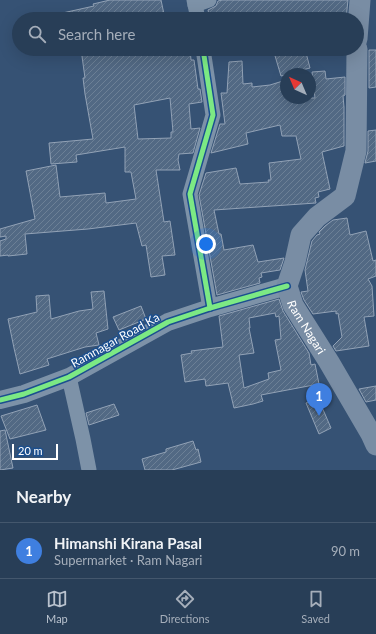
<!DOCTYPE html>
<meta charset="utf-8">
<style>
:root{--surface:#283e57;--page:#30455d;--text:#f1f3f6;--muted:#a5aeba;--line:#44576d;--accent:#b9c2ce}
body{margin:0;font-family:Lato,sans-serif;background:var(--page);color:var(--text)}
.compass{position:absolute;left:280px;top:68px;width:36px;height:36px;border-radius:50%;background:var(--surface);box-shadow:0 4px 16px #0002;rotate:316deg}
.scale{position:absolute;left:12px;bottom:10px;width:46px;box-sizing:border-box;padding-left:4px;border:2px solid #fff;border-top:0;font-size:11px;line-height:14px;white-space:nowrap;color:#fff;-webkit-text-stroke:3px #1b4f8f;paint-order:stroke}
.you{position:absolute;left:206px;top:244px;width:14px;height:14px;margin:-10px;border:3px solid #fff;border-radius:50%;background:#1a73e8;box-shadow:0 0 0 6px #1a73e833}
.badge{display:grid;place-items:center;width:26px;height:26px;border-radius:50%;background:var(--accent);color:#fff;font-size:13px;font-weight:700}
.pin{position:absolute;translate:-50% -33px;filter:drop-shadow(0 1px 2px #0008)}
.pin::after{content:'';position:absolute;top:21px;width:14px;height:12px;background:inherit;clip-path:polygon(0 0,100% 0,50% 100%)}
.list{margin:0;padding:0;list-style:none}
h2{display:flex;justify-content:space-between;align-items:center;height:52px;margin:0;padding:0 16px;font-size:17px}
h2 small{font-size:13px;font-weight:400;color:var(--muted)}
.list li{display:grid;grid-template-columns:26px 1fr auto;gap:12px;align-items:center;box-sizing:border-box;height:56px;padding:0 16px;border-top:1px solid var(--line)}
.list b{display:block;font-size:15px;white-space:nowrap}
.list p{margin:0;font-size:13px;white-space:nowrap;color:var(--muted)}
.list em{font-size:13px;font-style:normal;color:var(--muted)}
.icon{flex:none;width:22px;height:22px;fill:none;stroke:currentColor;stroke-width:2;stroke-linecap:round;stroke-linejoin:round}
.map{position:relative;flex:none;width:376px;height:470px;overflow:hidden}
.search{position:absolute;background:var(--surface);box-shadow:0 4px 16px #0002;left:12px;right:12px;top:12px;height:44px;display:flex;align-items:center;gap:10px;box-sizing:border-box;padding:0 14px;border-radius:22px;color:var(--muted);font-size:15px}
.sheet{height:108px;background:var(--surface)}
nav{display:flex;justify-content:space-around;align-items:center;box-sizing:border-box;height:56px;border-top:1px solid var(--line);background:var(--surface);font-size:11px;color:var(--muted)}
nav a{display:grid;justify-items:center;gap:2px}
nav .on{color:var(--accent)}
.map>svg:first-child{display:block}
.building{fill:url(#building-hatch);stroke:#92a2b6;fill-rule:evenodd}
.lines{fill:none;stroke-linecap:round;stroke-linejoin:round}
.minor{stroke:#7d92a8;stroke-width:15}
.tertiary{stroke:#7d92a8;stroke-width:18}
.secondary{stroke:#798da4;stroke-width:21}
.cycleway-casing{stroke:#1b4f8f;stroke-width:8}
.cycleway{stroke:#7ce984;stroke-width:5}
.labels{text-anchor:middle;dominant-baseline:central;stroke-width:3;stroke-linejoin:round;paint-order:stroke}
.street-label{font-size:12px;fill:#fff;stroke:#1b4f8f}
</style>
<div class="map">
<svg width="376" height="470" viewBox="0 0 376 470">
<defs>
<pattern id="building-hatch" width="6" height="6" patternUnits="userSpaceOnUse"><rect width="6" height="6" fill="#526984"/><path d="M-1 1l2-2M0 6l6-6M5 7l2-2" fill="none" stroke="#6c8096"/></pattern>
</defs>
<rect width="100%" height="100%" fill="#365274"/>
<!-- building -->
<g class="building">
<polygon points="110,0 161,0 165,19 58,19 58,14 94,6 93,4"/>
<polygon points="222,0 348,0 346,19 330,19 330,17 314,19 210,19 208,10 216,6 218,1"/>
<path d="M81 49H102V53L121 49H159L160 55 190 49 191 60H194L198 89H200L202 102 189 104 191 129 200 128 193 153 179 154 178 160 180 170H156L164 222 170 221 175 255 162 256 165 275 151 277 146 245 142 246 136 223 88 229 25 234 27 254 8 256V255L0 256V241L6 239V236L0 237V229L35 219 26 171 56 165 60 197 105 193 106 203 136 199 131 172H125V147L76 155 77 162 51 164 49 143 93 139 85 94 83 78H85ZM170 98 173 132H171V138L138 139 134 105Z"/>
<polygon points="273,49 305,49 310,68 286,74 286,75 281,76"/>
<polygon points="369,50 376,50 376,87 369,88"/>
<polygon points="242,61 243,84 252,83 252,87 270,85 286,80 286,98 315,98 312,72 325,71 326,79 345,77 345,95 343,96 344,107 344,146 322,152 330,189 318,192 319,197 315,198 316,203 214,210 219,234 221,234 224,250 253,245 258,262 284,258 280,270 261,273 262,277 259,278 260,283 217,295 199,195 206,173 236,168 240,184 269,182 268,180 271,180 269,163 301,159 296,136 282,136 280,125 246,133 248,144 211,153 220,124 225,124 221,93 227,93 229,62"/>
<polygon points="376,130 376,161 365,163 368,151 368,131"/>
<polygon points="347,218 350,235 366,231 373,261 376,260 376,276 368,279 372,286 374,316 364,317 369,346 336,351 333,346 342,337 338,313 336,314 336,311 313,314 304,300 301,292 308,291 305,270 312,241 317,235 320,234 319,232 325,226 333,220"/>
<polygon points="104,291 108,329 96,333 99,345 85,347 47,359 49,365 20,374 14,348 8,319 37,312 36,296 49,295 51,319 79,311 93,309 91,292"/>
<path d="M279 299 283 311 309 353 311 365 315 364 319 384 261 395 263 401 253 404 234 408 228 383 206 386 205 379 185 382 181 355 192 353 191 351 223 347 219 316ZM275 313 276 317 279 316 281 339 275 340 281 370 268 373 269 379 244 388 239 355 254 353 249 328H250L249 318Z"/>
<polygon points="141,306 146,319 119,330 113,317"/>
<polygon points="376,386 376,400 366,402 359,389"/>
<polygon points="318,398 331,428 319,434 306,403"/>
<polygon points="114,404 119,415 89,425 86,413"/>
<polygon points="37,405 46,430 10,439 1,416"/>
<polygon points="5,430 13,468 0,470 0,431"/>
<polygon points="193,441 196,450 198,449 201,462 172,470 145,470 142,459 166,452 166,449"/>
</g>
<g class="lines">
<!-- minor -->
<g class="minor">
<polyline points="194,0 198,19"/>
<polyline points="195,5 209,0"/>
<polyline points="203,49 213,115 190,194 203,268 210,308"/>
<polyline points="69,377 83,439 89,470"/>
</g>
<!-- tertiary -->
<polyline class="tertiary" points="0,400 24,394 69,377 168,322 210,308 287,286"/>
<!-- secondary -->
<g class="secondary">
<polyline points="357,39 360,0"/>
<path id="s1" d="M357 49 356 151 345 196 317 217 301 235 295 262 287 286 293 305 329 362 371 434 376 445"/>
</g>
<!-- cycleway casing -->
<g class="cycleway-casing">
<g id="cycleway">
<polyline points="203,49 213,115 190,194 203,268 210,308"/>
<polyline points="0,400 24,394 69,377 168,322 210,308 287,286"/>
</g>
</g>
<!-- cycleway -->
<use href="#cycleway" class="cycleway"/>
</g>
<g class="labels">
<!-- street labels -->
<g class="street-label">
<text stroke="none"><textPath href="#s1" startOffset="306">Ram Nagari</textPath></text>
<text transform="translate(115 340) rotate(-29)">Ramnagar Road Ka</text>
</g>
</g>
</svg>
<svg class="compass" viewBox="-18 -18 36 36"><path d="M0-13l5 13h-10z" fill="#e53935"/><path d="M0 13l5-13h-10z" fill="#a5aeba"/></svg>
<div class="scale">20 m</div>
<div class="you"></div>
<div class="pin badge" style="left:319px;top:416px;background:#3f7fe0">1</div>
<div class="search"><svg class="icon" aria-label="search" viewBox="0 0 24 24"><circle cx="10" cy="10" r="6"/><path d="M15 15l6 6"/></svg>Search here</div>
</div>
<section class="sheet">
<h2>Nearby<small></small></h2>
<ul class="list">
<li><span class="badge" style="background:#3f7fe0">1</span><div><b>Himanshi Kirana Pasal</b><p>Supermarket · Ram Nagari</p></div><em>90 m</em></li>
</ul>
</section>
<nav>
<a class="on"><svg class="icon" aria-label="map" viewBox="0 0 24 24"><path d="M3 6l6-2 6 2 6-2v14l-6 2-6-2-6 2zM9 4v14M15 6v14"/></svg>Map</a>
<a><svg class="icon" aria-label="directions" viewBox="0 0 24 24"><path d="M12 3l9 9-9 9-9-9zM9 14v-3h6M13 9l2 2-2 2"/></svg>Directions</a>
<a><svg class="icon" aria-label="saved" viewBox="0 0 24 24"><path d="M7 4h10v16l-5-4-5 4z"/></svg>Saved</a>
</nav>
